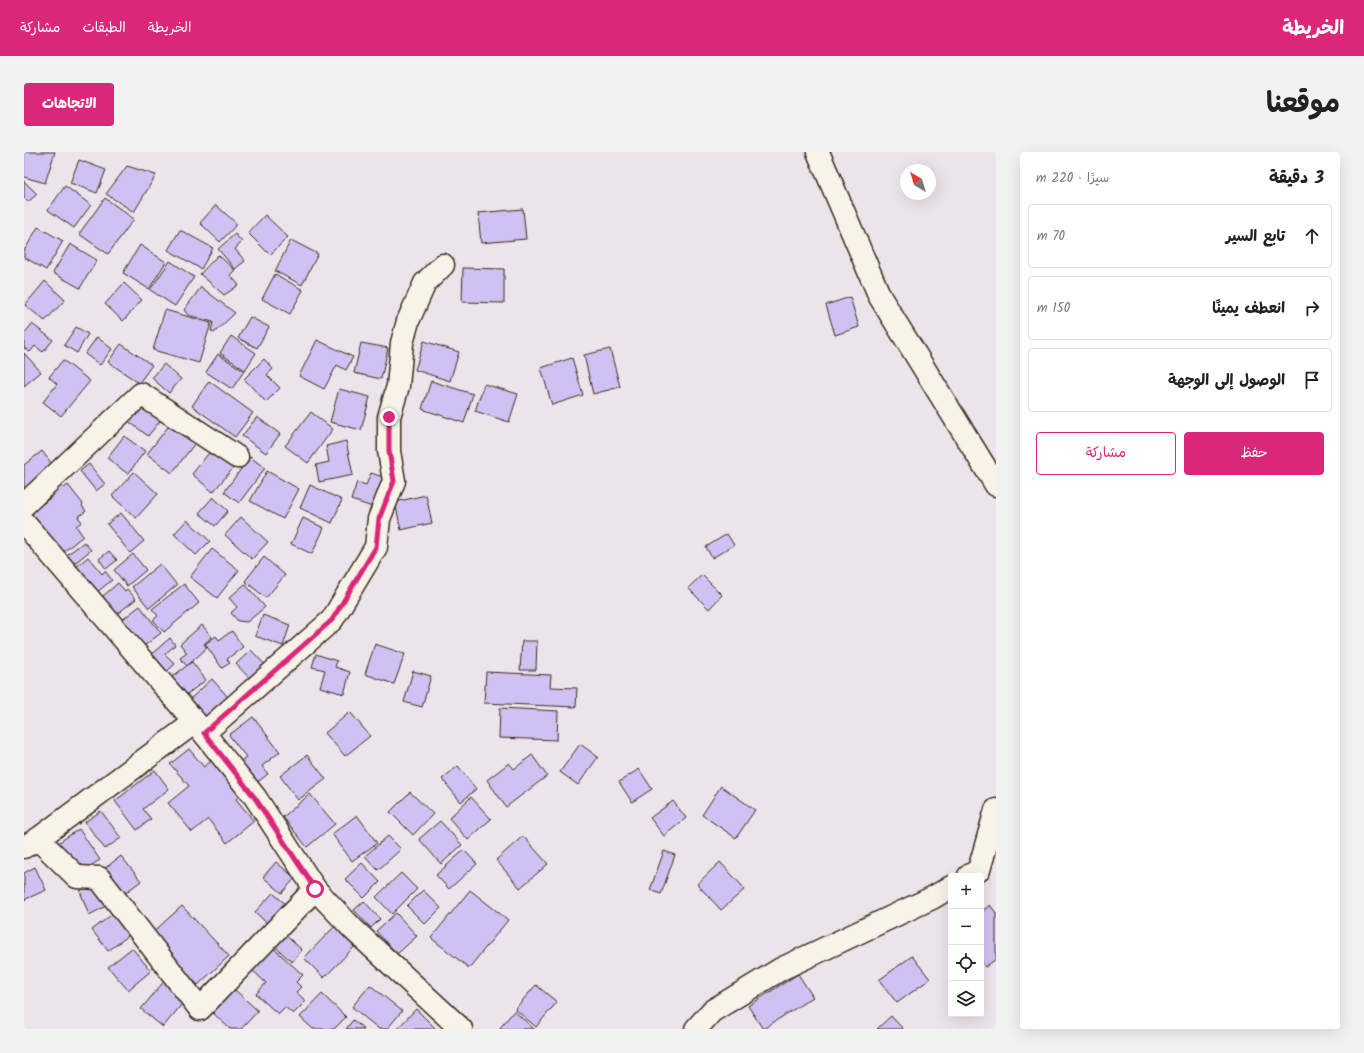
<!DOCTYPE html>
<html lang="ar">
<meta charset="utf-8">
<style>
:root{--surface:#fff;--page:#f2f2f2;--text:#222;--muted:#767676;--line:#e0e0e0;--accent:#db2777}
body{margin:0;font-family:Kalam,"Playpen Sans Arabic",sans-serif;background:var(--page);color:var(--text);direction:rtl}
.controls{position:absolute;right:12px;bottom:12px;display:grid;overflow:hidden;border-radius:4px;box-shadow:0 4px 16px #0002}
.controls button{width:36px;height:36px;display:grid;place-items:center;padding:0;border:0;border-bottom:1px solid var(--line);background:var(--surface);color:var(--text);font:20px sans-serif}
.compass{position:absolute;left:876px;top:12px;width:36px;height:36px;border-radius:50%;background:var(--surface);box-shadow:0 4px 16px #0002;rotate:322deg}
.stop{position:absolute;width:12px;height:12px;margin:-9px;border:3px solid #db2777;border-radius:50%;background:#fff}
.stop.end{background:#db2777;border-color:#fff;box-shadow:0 1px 4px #0008}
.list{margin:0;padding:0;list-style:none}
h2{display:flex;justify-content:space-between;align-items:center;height:52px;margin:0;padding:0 16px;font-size:17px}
h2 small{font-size:13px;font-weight:400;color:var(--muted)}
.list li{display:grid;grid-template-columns:26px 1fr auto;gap:12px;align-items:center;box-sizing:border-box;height:64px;margin:0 8px 8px;padding:0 8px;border:1px solid var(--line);border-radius:4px}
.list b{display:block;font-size:15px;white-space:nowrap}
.list em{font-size:13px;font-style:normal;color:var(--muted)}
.actions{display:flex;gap:8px;padding:12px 16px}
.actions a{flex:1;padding:9px 0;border:1px solid var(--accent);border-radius:4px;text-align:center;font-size:14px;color:var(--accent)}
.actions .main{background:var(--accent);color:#fff}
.icon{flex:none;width:22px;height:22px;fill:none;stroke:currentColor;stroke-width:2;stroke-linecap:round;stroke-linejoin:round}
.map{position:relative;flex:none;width:972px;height:877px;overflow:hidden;direction:ltr;border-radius:4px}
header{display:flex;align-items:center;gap:24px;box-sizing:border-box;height:56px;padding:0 20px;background:var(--accent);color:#fff}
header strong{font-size:19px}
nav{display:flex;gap:22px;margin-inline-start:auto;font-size:14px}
.intro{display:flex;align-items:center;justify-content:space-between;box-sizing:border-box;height:96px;padding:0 24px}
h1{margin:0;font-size:28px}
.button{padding:10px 18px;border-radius:4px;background:var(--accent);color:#fff;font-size:14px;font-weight:700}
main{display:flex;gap:24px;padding:0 24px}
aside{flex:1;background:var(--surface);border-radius:4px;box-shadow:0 4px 16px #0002}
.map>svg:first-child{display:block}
.building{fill:#d0c1f3;stroke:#3b2a1e}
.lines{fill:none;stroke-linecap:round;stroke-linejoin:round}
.minor-casing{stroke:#3b2a1e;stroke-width:25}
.tertiary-casing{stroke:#3b2a1e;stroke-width:25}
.minor{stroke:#f7f3e8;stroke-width:22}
.tertiary{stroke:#f7f3e8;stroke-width:22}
.route{stroke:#db2777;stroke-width:5}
</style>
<header>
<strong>الخريطة</strong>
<nav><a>الخريطة</a><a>الطبقات</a><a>مشاركة</a></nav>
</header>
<div class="intro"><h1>موقعنا</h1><a class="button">الاتجاهات</a></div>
<main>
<aside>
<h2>3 دقيقة<small>سيرًا · 220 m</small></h2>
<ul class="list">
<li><svg class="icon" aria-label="ahead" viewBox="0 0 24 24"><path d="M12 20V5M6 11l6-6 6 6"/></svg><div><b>تابع السير</b></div><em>70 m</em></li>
<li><svg class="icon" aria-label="right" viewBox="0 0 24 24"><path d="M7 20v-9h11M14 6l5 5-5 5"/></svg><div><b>انعطف يمينًا</b></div><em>150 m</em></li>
<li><svg class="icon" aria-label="arrive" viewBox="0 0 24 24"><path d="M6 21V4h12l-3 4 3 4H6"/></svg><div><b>الوصول إلى الوجهة</b></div></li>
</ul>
<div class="actions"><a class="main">حفظ</a><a>مشاركة</a></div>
</aside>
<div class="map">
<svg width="972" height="877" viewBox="0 0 972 877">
<rect width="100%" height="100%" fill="#ebe4eb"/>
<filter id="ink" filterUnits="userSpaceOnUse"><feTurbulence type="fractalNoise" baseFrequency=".025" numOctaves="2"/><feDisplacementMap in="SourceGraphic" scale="8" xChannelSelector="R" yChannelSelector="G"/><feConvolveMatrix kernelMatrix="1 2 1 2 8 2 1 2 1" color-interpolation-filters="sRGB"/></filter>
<g filter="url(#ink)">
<!-- building -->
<g class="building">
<polygon points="0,0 31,0 21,31 0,25"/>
<polygon points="55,8 82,18 73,41 46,31"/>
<polygon points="103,14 132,23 110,60 82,42"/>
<polygon points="0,29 13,42 4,50 0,46"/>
<polygon points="41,34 67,53 50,76 24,58"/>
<polygon points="81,46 110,67 84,102 55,82"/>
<polygon points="192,53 213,72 196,90 176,71"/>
<polygon points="499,57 502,87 457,91 454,61"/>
<polygon points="241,63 264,85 246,103 224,81"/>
<polygon points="14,75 39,89 22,118 0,105 0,99"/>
<polygon points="156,78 189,96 177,117 144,98"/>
<polygon points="211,82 218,90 211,97 221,109 211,117 194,97"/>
<polygon points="267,88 294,102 278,133 251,119"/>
<polygon points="46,92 73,108 56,136 29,121"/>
<polygon points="116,93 142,110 125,137 99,121"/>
<polygon points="194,103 211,118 206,123 215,133 200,143 176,122"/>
<polygon points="146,109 170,125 151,154 126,138"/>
<polygon points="439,116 480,117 480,151 438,150"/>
<polygon points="251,122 279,138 266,162 238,147"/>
<polygon points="21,129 41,148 21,169 1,153"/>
<polygon points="100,131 118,148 99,169 81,152"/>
<polygon points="177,135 211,161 190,181 187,179 189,170 164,163 160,158"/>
<polygon points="826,145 835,175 811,183 802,153"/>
<polygon points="141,158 187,171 175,211 129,198"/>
<polygon points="226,165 245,175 233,196 214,186"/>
<polygon points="8,172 29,188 19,200 11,194 6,200 0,196 0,182"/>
<polygon points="52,175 64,182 53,201 40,193"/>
<polygon points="207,184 232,201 221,218 196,201"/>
<polygon points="73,185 88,197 76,213 61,202"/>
<polygon points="293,188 329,205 322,218 313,213 300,237 275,224"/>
<polygon points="400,189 435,200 426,229 391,218"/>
<polygon points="337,191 364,196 357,227 330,221"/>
<polygon points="97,192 128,213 115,231 84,210"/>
<polygon points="586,197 596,235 569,242 560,203"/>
<polygon points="0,201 17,220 0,234"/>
<polygon points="194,202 220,219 208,237 182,220"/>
<polygon points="548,206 559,243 528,253 517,216"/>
<polygon points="240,207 249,217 243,223 256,236 242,250 220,227"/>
<polygon points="39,208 66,229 37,264 19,250 33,232 25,225"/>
<polygon points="140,212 157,227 145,241 128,226"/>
<polygon points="185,229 229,261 211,285 168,254"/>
<polygon points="407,229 449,242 440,271 398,257"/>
<polygon points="460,232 494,242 485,270 451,259"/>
<polygon points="315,237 346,245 337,278 306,270"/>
<polygon points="119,248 140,264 124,284 103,268"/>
<polygon points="287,260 309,277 284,311 261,294"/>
<polygon points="233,265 256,282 242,301 218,284"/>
<polygon points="150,267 175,286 148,321 123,302"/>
<polygon points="100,284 121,299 104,322 83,306"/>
<polygon points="322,289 329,323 295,330 292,313 305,310 302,294"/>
<polygon points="189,296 211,314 189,340 168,322"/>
<polygon points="18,299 34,320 0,343 0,313"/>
<polygon points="226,305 241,316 215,351 200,340"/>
<polygon points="65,312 81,332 72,339 56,319"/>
<polygon points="243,319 275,337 259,367 226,349"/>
<polygon points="110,320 134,342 112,366 88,344"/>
<polygon points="347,321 365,327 355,357 327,348 333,330 342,333"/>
<polygon points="34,329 40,336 44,333 59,352 58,354 62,359 54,365 58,370 52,374 59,384 38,401 7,361 30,343 25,336"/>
<polygon points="286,333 318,348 308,371 276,356"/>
<polygon points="402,343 408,371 377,378 371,350"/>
<polygon points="189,345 204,359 191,374 175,361"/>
<polygon points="97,361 120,389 106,401 83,372"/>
<polygon points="217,365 244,390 228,407 201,383"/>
<polygon points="279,366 300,376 288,402 267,392"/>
<polygon points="163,368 186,389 172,403 150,382"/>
<polygon points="703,382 710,393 688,406 682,395"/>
<polygon points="60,390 67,398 47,414 40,405"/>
<polygon points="188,397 215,418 193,446 166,425"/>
<polygon points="85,399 93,408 82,417 75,407"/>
<polygon points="109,402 122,418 103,434 90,418"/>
<polygon points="64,405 78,422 81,419 88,428 72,441 47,419"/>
<polygon points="240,405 261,423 242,446 221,429"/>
<polygon points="136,412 153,433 125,456 108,435"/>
<polygon points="678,423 698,443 685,457 664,436"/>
<polygon points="94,431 101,439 103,437 112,447 93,462 78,445"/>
<polygon points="160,432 175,451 140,480 129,468 134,464 128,457"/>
<polygon points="221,432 241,455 223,470 214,469 207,461 213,455 205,446"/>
<polygon points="116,454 137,481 116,497 95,470"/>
<polygon points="239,463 266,473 259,494 231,484"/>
<polygon points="178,473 188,485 180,492 183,496 163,514 156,506 163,501 156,492"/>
<polygon points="208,479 219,495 203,507 206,511 198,516 181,492 192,484 195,488"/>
<polygon points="146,486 151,493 141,502 151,512 138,524 123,506"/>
<polygon points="498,489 513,489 512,518 496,518"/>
<polygon points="351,492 381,502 370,532 341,522"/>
<polygon points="227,498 246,518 231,532 212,512"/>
<polygon points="292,502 313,509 311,515 326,520 320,542 296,535 301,518 288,515"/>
<polygon points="168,510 182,528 159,545 145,527"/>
<polygon points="389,519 407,524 398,555 380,550"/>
<polygon points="462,520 527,523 526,535 553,536 552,555 460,551"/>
<polygon points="188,527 209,551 187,570 166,547"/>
<polygon points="476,556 534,559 533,588 475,586"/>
<polygon points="326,560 346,584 321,604 301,581"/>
<polygon points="229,565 256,600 238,614 244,622 227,635 211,613 222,605 205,583"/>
<polygon points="556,592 574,605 554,633 536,620"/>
<polygon points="165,597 180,615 194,603 222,638 212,647 230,669 203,691 184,667 168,680 144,651 165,634 146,612"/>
<polygon points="283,603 302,627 274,648 256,624"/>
<polygon points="508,603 523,624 482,655 463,628 485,611 490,617"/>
<polygon points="434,614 452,637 437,650 418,627"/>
<polygon points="615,617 628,637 608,650 595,630"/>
<polygon points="131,618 145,637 119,657 127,667 113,678 91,649"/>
<polygon points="697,634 731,658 712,686 678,663"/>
<polygon points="386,640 409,662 389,683 366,660"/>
<polygon points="286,642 311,672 283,695 259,665"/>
<polygon points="447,645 467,667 444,688 425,666"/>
<polygon points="649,649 662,666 640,684 626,666"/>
<polygon points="77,659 97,686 81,697 61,670"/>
<polygon points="333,663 353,691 328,709 308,682"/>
<polygon points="416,669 438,693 417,712 395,687"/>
<polygon points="55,677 76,708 54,721 34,691"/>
<polygon points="364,684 377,697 354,718 341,704"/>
<polygon points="499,684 524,712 496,736 472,708"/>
<polygon points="440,698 453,712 425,737 412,723"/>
<polygon points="640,699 651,703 637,742 626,738"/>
<polygon points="97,704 117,729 100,742 80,717"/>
<polygon points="252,710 271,726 258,741 239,725"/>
<polygon points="696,710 721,737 697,758 673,732"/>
<polygon points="338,711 356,730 340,746 321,727"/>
<polygon points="11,715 22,738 0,748 0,721"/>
<polygon points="377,721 393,737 368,762 352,745"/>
<polygon points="69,731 88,751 65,763 56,739"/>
<polygon points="399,738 417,756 401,772 383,754"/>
<polygon points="446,738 484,768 445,816 407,786"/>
<polygon points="249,741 266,756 248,776 231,760"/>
<polygon points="340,749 356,767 347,776 330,758"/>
<polygon points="966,753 972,761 972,807 961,815 957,809 957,760"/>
<polygon points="158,754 205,804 174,833 126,783"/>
<polygon points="91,760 108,781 84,799 68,778"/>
<polygon points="372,761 393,784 373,802 352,779"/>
<polygon points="311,774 332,793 300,826 280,806"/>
<polygon points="258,780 278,798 268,810 247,791"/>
<polygon points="246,793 279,823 272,830 277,835 272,840 282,849 269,862 261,855 254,862 232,842 242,831 225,815"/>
<polygon points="108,796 127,819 104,838 84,815"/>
<polygon points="888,804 906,827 873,851 855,828"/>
<polygon points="774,822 789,845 739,877 724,854"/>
<polygon points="142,827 164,845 139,875 117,857"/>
<polygon points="346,833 378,859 363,877 355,877 328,855"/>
<polygon points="512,833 533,850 512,875 491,857"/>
<polygon points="210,837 234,859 217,877 206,877 188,860"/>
<polygon points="298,842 322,865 310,877 289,877 276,865"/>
<polygon points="392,857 412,877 373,877"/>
<polygon points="490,859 510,877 475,877"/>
<polygon points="867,864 879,877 853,877"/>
<polygon points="329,868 340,877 322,877"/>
</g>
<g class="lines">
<!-- minor casing -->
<g class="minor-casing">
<g id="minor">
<polyline points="794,0 856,145 972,333"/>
<polyline points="0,353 117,242 213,305"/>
<polyline points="180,581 308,468 352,395 355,367 370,329 365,299 365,265 374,234 378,191 384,169 401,131 419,113"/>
<polyline points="14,687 53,725 75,726 176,857 291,737"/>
<polyline points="0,695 14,687 171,570"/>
<polyline points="945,724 955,718 972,658"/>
<polyline points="672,877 688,859 757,817 908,746 927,735"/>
</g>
</g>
<!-- tertiary casing -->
<g class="tertiary-casing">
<polyline id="tertiary" points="0,371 171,570 231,645 291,737 330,778 437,877"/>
</g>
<!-- minor -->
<use href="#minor" class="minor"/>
<!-- tertiary -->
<use href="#tertiary" class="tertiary"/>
</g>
</g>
<g class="lines" filter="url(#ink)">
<!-- route -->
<polyline class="route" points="291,737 231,646 180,581 308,468 352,395 355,367 370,329 365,299 365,265"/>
</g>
</svg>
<div class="controls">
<button>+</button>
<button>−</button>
<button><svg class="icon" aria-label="locate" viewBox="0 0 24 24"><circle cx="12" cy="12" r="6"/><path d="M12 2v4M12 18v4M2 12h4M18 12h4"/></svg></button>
<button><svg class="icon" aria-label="layers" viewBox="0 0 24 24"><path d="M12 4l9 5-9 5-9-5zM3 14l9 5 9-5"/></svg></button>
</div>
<svg class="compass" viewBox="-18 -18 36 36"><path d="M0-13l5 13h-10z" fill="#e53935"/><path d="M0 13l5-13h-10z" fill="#767676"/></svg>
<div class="stop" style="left:291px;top:737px"></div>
<div class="stop end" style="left:365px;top:265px"></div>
</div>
</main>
